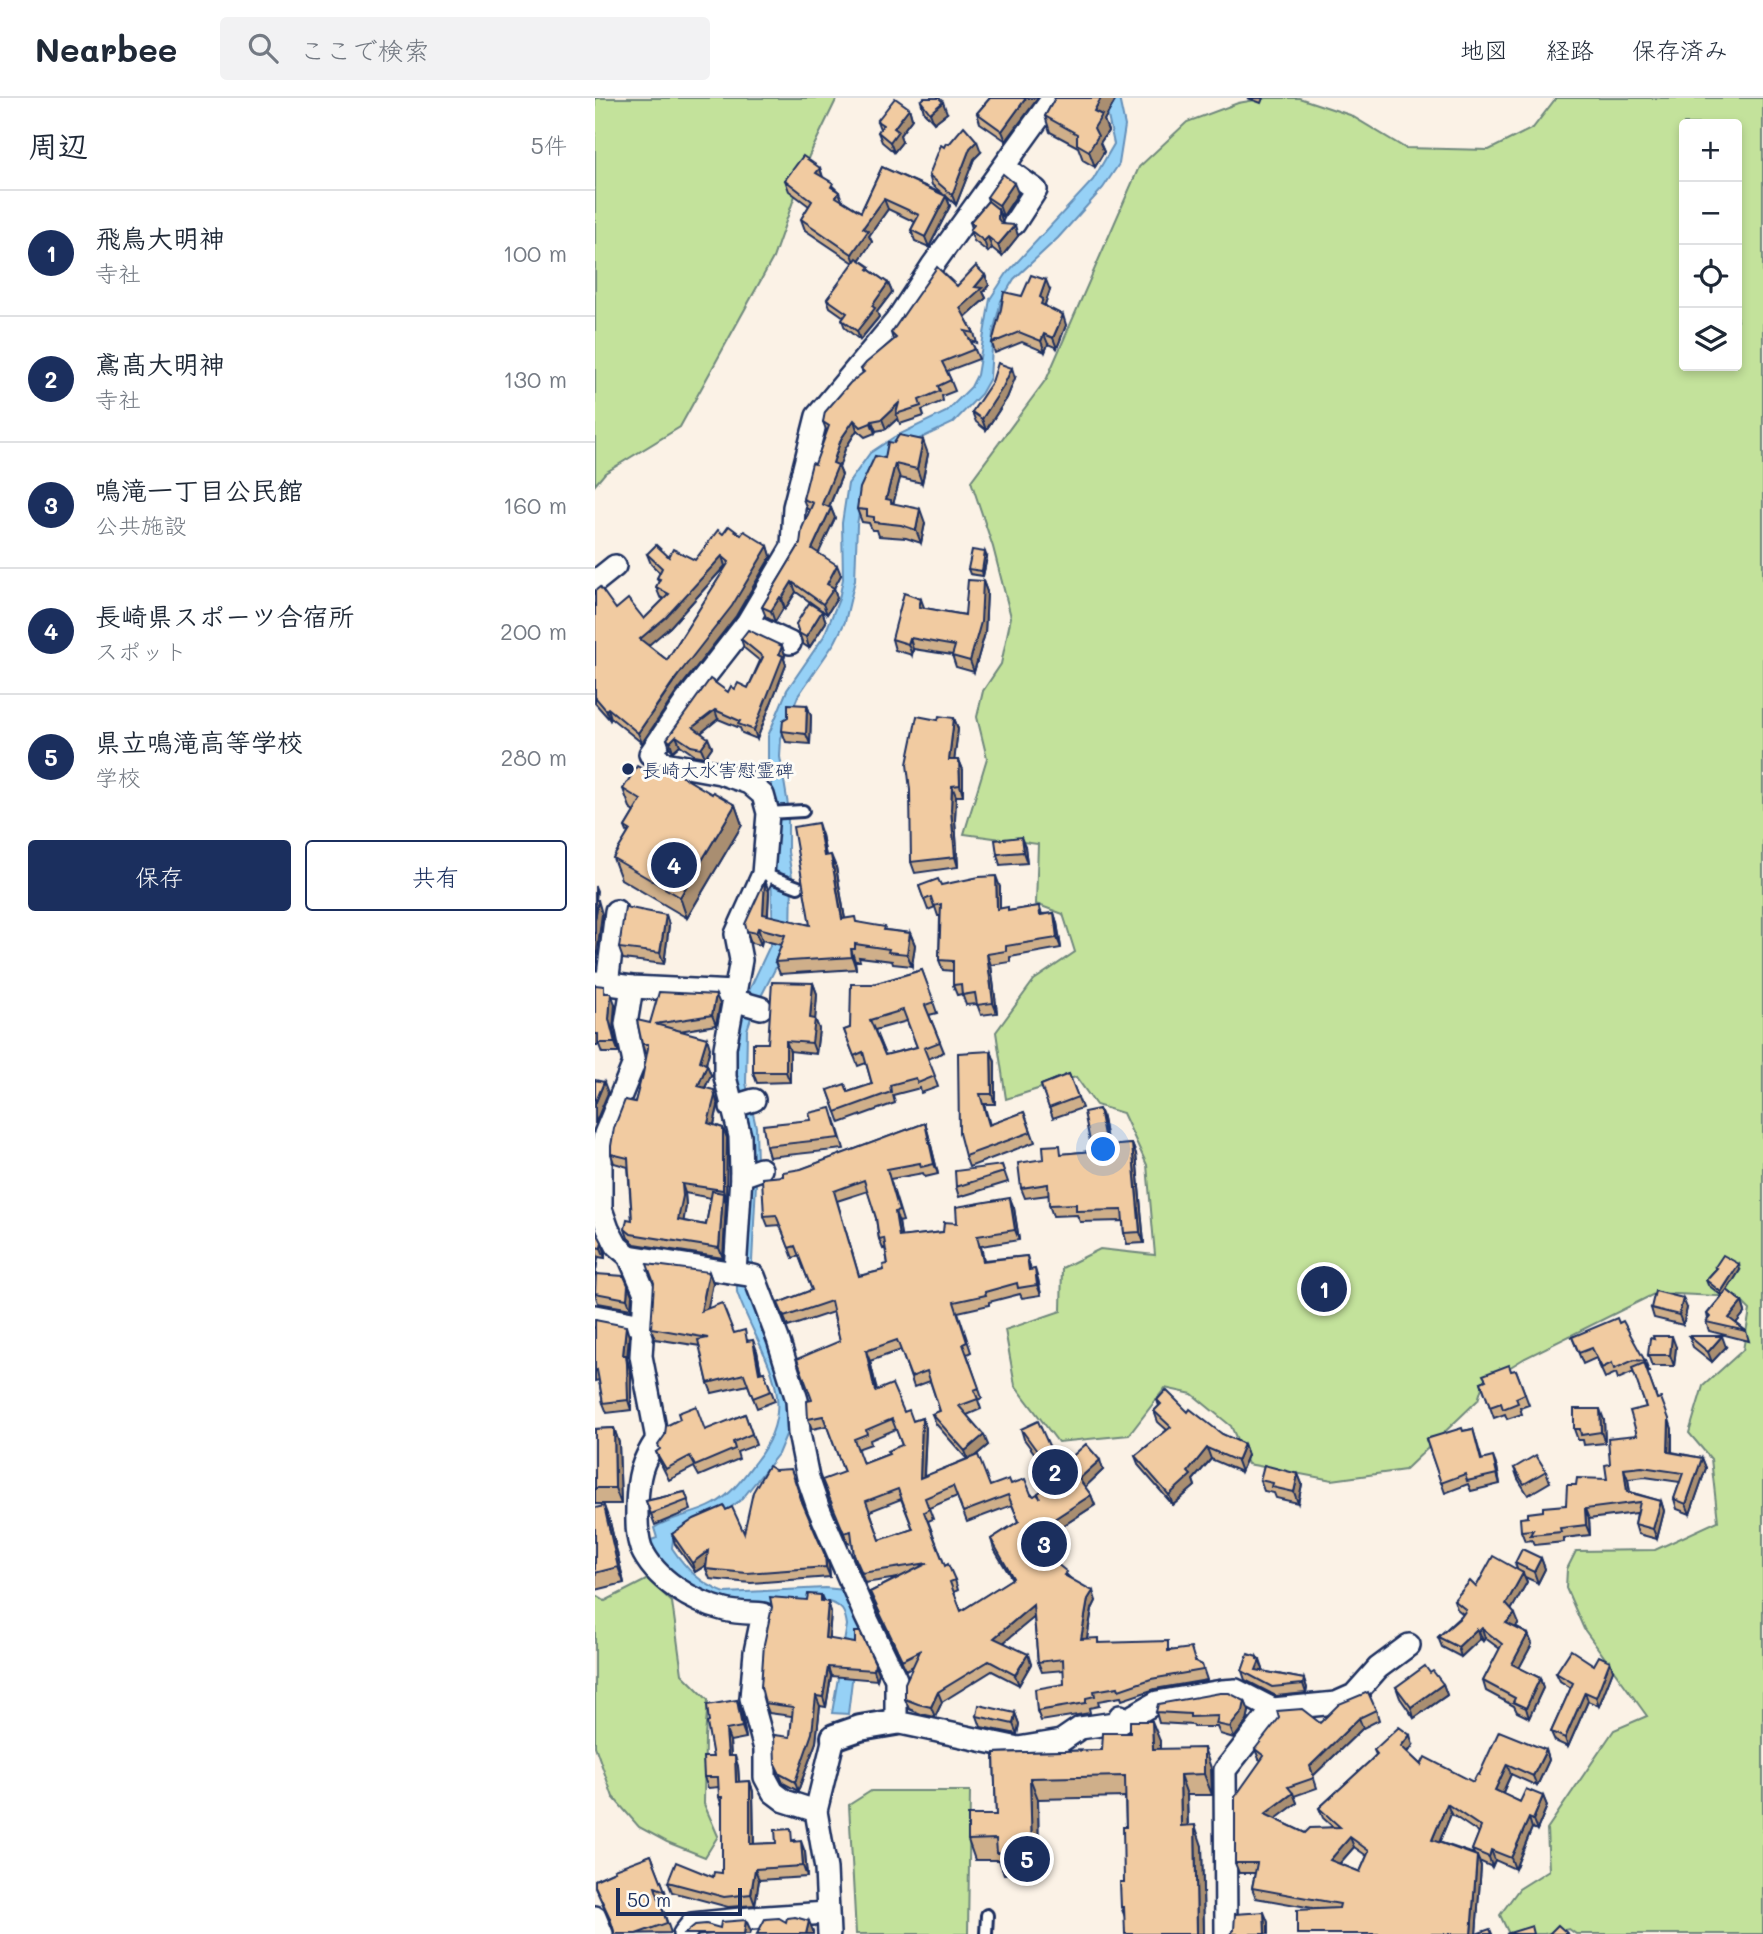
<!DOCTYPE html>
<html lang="ja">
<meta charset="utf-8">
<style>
:root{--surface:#fff;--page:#f2f2f3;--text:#1f2937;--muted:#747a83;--line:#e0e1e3;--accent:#1b2f5e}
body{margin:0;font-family:Mali,"Klee One",sans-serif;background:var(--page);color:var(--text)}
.controls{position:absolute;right:21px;top:21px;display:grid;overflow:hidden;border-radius:7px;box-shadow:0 4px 10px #0003}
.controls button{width:63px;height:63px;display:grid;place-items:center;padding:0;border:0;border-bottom:2px solid var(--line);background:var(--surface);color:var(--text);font:35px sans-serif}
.scale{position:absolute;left:21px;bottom:18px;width:126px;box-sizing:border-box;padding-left:7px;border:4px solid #1b2f5e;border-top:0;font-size:19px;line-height:24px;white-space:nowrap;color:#1b2f5e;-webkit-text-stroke:5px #fdfcf7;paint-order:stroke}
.you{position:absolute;left:509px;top:1052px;width:24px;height:24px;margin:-18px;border:5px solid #fff;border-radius:50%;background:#1a73e8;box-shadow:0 0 0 10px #1a73e833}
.badge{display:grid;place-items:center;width:46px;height:46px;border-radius:50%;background:var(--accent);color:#fff;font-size:23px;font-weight:700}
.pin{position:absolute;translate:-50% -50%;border:4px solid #fff;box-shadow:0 2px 7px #0006}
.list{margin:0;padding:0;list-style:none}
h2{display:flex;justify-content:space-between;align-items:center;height:91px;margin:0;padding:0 28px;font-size:30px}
h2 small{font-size:23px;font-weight:400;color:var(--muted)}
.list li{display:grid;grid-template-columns:46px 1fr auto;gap:21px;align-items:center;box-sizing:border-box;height:126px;padding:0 28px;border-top:2px solid var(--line)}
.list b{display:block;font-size:26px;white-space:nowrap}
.list p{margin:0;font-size:23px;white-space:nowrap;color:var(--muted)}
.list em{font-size:23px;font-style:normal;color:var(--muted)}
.actions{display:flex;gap:14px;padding:21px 28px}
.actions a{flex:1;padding:16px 0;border:2px solid var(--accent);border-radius:7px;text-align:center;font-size:24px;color:var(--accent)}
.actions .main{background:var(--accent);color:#fff}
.icon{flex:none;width:38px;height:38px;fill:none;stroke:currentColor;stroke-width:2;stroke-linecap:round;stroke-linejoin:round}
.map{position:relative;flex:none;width:1168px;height:1836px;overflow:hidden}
header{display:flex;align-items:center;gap:42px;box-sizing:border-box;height:98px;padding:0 35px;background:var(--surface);border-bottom:2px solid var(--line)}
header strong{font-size:33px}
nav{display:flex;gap:38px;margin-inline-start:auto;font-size:24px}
.search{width:490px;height:63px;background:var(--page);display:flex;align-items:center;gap:18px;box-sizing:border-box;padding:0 24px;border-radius:7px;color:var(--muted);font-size:26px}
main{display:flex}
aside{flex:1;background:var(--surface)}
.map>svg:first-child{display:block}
.green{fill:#c3e29b;stroke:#6f887c;stroke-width:2;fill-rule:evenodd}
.water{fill:#96d1f6;stroke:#6590b9;stroke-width:2}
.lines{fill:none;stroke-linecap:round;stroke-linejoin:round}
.service-casing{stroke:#1b2f5e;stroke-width:16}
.minor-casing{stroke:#1b2f5e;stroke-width:26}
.tertiary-casing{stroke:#1b2f5e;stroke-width:30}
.service{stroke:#fdfcf7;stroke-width:10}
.minor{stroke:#fdfcf7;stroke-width:21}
.tertiary{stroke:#fdfcf7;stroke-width:24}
.wall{fill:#cfaf8a;stroke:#1b2f5e;stroke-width:2;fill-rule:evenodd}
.shaded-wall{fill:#a98e71;stroke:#1b2f5e;stroke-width:2}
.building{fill:#f1cba1;stroke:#1b2f5e;stroke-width:2;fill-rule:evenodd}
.poi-dot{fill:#1b2f5e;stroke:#fdfcf7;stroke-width:2.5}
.labels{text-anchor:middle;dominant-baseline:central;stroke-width:6;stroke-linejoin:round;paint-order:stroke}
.poi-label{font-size:19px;fill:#1b2f5e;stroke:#fdfcf7;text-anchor:start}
</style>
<header>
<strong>Nearbee</strong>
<div class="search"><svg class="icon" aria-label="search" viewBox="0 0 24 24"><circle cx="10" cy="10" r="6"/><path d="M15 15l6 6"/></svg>ここで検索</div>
<nav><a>地図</a><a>経路</a><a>保存済み</a></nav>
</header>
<main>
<aside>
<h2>周辺<small>5件</small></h2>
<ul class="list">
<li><span class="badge">1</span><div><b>飛鳥大明神</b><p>寺社</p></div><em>100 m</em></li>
<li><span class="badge">2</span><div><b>鳶髙大明神</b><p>寺社</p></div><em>130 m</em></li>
<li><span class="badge">3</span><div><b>鳴滝一丁目公民館</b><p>公共施設</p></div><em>160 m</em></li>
<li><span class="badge">4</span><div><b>長崎県スポーツ合宿所</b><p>スポット</p></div><em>200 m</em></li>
<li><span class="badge">5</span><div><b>県立鳴滝高等学校</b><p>学校</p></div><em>280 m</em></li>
</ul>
<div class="actions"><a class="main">保存</a><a>共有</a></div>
</aside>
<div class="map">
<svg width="1168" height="1836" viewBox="0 0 1168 1836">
<rect width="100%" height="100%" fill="#fbf2e6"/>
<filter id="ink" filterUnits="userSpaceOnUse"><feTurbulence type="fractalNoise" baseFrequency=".0143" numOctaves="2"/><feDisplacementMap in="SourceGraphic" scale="14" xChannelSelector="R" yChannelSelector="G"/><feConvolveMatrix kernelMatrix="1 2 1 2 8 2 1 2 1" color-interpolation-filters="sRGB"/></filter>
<g filter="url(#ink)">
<!-- green -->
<g class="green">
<polygon points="0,0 242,0 214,58 178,160 85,329 10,375 0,387"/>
<path d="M672 0H704L755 17 810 50 894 52 938 30 961 0H1168V1836H981L974 1831 949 1836H914L905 1817 924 1791 954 1772 952 1731 1019 1632 1052 1618 989 1531 971 1490 972 1471 981 1453 1060 1452 1123 1423 1116 1361 1094 1335 1108 1288 1148 1252 1155 1212 1142 1199 1061 1195 930 1260 888 1286 883 1302 810 1372 737 1382 653 1366 636 1328 597 1296 570 1290 534 1337 463 1344 420 1287 410 1232 466 1213 467 1170 505 1151 560 1157 552 1067 528 1015 501 1007 481 979 411 1001 401 934 439 882 480 854 468 816 441 806 443 746 369 736 392 660 382 619 388 593 406 566 416 519 398 449 376 383 452 280 544 69 592 24 643 5ZM1089 26H1142V268H1089Z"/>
<polygon points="53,1481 77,1504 87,1576 113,1602 110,1639 109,1706 123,1738 110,1759 72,1744 44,1729 18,1699 0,1648 0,1497 10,1503"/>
<polygon points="276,1693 375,1693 373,1836 261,1836 254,1707"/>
</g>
<!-- water -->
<path class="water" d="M509 0H524L530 28 524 66 508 90 463 140 419 181 406 203 398 235 395 280 386 296 358 325 305 350 268 391 262 427 260 482 250 524 240 544 203 598 186 640 185 659 193 707V754L197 779 196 840 158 914 152 932 151 985 161 1029 162 1066 156 1183 196 1294 193 1332 183 1356 147 1401 124 1418 87 1435 78 1442 77 1450C91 1471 106 1486 130 1495L230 1490 250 1492 265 1526 266 1539 262 1541 253 1616 237 1615 252 1527C250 1513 247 1508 234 1504L124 1507 94 1494 48 1445 62 1440 59 1430C77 1418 100 1417 119 1406 137 1396 148 1380 160 1364 210 1301 164 1257 142 1194L138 950 146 910 178 841 176 772 179 707 173 660V638L192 592 229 538 244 501 248 481 247 425 253 386 275 355 299 339 351 314 376 289 382 277 395 201 412 175 498 82 519 46Z"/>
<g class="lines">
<!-- service casing -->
<g class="service-casing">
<g id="service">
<polyline points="173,715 208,713"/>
<polyline points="168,776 203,789"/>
<polyline points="391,1836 392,1817"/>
</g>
</g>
<!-- minor casing -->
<g class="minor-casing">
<g id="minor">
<polyline points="409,69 441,92 419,126"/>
<polyline points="0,484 20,468"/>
<polyline points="152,525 195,545"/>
<polyline points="0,884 37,889 139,894"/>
<polyline points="12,886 21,813"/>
<path d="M37 889 31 926 39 965 10 1036 6 1057V1111L13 1131 22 1148 34 1158 50 1195 46 1258 62 1341C46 1365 43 1378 42 1407 42 1421 41 1436 46 1450 60 1482 98 1504 130 1512 142 1515 156 1515 168 1516L160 1554 156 1600 170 1651V1679L178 1694 190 1703 221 1713"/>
<polyline points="138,902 166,910"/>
<polyline points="136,1009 159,1002"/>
<polyline points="146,1078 166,1071"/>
<polyline points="34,1158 159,1178 183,1241 202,1302 204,1335 213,1380 223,1409 271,1519 301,1581 301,1624 423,1650 466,1643 485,1630 527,1624"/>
<polyline points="140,1174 146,1078 145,1038 130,979 130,950 146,862 141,836 168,776 173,715 168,697 154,685 125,675 70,665 55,656 91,603 152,525 197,449 199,409 222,318 301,223 337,168 458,0"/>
<polyline points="0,1218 47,1227"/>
<polyline points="525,1618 527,1624 562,1604 627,1593 641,1592 678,1611 741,1605 759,1597 783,1570 814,1547"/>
<polyline points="0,1819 7,1836"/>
<polyline points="89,1836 97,1826 156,1820 232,1815"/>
<polyline points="234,1836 231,1771 221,1713 239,1639"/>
<polyline points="631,1836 630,1672 678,1611"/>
</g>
</g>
<!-- tertiary casing -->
<g class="tertiary-casing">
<polyline id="tertiary" points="239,1639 265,1630 301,1624"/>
</g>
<!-- service -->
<use href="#service" class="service"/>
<!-- minor -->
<use href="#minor" class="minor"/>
<!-- tertiary -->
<use href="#tertiary" class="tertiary"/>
</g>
<!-- wall -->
<g class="wall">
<polygon points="395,0 443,0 411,43 385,25 382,15"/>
<polygon points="460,0 519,0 520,3 509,22 513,33 505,45 509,54 500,69 488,62 483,49 455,34 450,18"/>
<polygon points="653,0 668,0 666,5"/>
<polygon points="326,3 352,15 339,25 329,14"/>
<polygon points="314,10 317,21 305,37 307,44 299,54 287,44 283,34 285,31 282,23"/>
<polygon points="354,46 386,54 379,61 361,107 352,99 355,108 334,149 320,143 316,132 320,124 293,111 274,138 277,144 264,162 276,173 293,185 297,194 282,214 284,219 265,242 250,230 247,222 249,219 235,209 232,201 259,165 210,132 206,121 214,108 194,93 190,82 225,70 228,79 244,94 247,102 266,114 287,69 348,96 337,87 334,77 349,49"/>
<polygon points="423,95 408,118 405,116 407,125 423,138 407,158 397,150 393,154 379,143 375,132 377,130 375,124 393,103 392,99"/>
<polygon points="390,177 394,187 388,194 391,200 370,219 379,235 382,245 376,243 384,261 352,273 360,293 347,298 348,303 327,312 329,318 305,326 303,320 291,331 281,333 280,335 270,339 262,332 250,351 244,370 247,377 234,409 236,410 240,420 223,455 246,477 239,490 242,500 232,516 201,494 190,511 189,509 180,524 171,519 167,509 205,446 215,412 212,411 208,401 232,334 228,324 268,275 266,271 298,242 296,235 362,188"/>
<polygon points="455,192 450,206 451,209 471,227 462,250 453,246 450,254 427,244 400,255 397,245 427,198"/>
<polygon points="420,280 412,300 391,332 381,324 377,314"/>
<polygon points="333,356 327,385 305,380 298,406 330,425 326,445 311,440 284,438 282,432 277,432 274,425 267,424 262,411 290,360"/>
<path d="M128 436 146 437 173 448 176 458 141 518 81 595 47 645 16 620 15 622 0 605V493L21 511 49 521 69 501 65 499 61 489 64 484 62 480 65 475 56 466 52 456 100 462ZM130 468 131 469 72 562 53 547 75 529Z"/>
<polygon points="392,459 388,478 375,476 373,471"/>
<polygon points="388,483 392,494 390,535 379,574 361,569 357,557 318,551 317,557 300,552 297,541 329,510 370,517"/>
<polygon points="227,513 231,524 214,550 208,546 201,526"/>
<polygon points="146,541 187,548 190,557 189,561 191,567 162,641 147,635 145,630 123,621 106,635 117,649 110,659 99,657 85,647 78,653 75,650 72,641 133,594 140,591 153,590 165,563 149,550"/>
<polygon points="212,607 216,618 215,646 191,644 187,633"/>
<polygon points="359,620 363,631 359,662 364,662 368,672 368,698 361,698 360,722 363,769 320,775 316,764 343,622"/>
<polygon points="59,677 117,696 140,707 147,727 92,820 26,781 18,760 33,736 30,729 39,714 36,712 28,691"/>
<polygon points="227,737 231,758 241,769 250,821 291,832 315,835 320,847 317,868 298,866 297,863 264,859 265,863 260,863 261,871 185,876 180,864 186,847 167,842 166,847 156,845 152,833 174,794 173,818 215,827"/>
<polygon points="430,749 432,765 405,767 402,756"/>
<polygon points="346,787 405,789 405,811 414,813 444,808 447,816 459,815 462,825 466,850 415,859 415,864 396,867 402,915 386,917 382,906 371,907 367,896 362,897 358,887 358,873 348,872 344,862 345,818 343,818 340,809 333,812 324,788"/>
<polygon points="71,817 74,827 69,866 28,861 24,850"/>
<path d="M327 872 342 915 334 917 349 954 333 961 343 989 326 995 325 990 298 997 300 1005 245 1025 233 992 253 994 277 986 271 965 263 968 249 932 255 930 278 886ZM312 923 322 949 290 957 280 932Z"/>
<polygon points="218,885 222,896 220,921 224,931 221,956 195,953 195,984 162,985 158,974 173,945"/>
<polygon points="0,887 11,895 20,906 18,932 24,955 7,955 4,947 0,947"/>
<path d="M125 906 121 927 84 933 115 950 111 966 112 967 116 977 110 990 122 1002 123 1008 119 1027 128 1030 132 1040 131 1102H130L131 1105 128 1160 40 1146 33 1140 30 1131 37 1122 33 1069 19 1065 16 1056 40 1004 47 981 52 956 50 955 47 946 55 925ZM90 1095 116 1100 111 1127 88 1123 91 1108Z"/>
<polygon points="396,953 400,964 400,1006 389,1006 395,1027 429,1014 440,1044 374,1069 370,1058"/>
<polygon points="474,976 487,1010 458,1020 446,987"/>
<polygon points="240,1021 249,1051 174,1059 171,1048"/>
<polygon points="508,1021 513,1048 537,1046 541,1056 549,1145 532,1146 529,1135 528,1123 485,1124 482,1117 458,1118 454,1107 454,1097 430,1100 426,1090 468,1056 497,1053"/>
<path d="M330 1025 333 1035 343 1076 330 1079 328 1075 295 1081 308 1123 304 1124 306 1139 348 1134 362 1125 419 1110 424 1142 386 1148 389 1162 432 1158 436 1172 443 1181 446 1197 427 1200 425 1196 394 1204V1207L363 1214 376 1254 372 1256 387 1300 383 1302 386 1311 372 1317 393 1347 379 1359 395 1388 416 1386 439 1398 445 1399 460 1383 429 1341 426 1331 464 1370 508 1372 490 1389 496 1397 500 1407 460 1433 468 1451 453 1458 474 1479 501 1503 497 1511 492 1541 505 1545 576 1552 607 1567 612 1582 560 1591 527 1602 526 1599 503 1603 504 1608 494 1610 495 1615 446 1623 442 1613 469 1586V1572L447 1574 443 1564 439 1519 409 1544 436 1566 424 1587 397 1573 347 1604 340 1619 326 1616 314 1611 310 1601 318 1568 311 1572 279 1504 275 1494 303 1480 270 1485 259 1457 257 1444 253 1445 231 1392 249 1374 232 1328 217 1331 213 1321 217 1302 245 1243 238 1214 193 1229 183 1205 217 1192 204 1158 198 1160 185 1127 173 1128 169 1118 188 1078ZM273 1093 281 1120 284 1141 288 1151 290 1150 293 1166 289 1172 264 1178 242 1103ZM306 1252 319 1289 335 1283 345 1313 337 1316 341 1326 372 1361 329 1379 331 1330 327 1320 318 1323 309 1314 282 1292 275 1263ZM301 1331 307 1347 294 1356 268 1366 262 1351 276 1346 275 1342ZM362 1398 372 1424 417 1407 424 1423 396 1441 399 1451 417 1481 366 1513 359 1494 363 1492 360 1482 350 1468 333 1423 338 1421 334 1410ZM306 1401 318 1431 285 1442 275 1413Z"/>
<polygon points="407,1067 413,1084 364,1099 361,1089"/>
<polygon points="0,1131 10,1154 10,1160 3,1159 0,1179"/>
<polygon points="1120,1169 1145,1172 1132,1192 1147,1204 1150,1214 1141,1225 1151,1233 1154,1243 1114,1233 1111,1224 1113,1221 1112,1216 1127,1198 1113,1187 1111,1182 1121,1171"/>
<polygon points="114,1174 118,1185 112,1211 139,1235 154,1243 162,1253 166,1275 169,1274 180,1303 162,1310 153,1287 117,1295 113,1285 105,1248 60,1241 56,1230"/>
<polygon points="0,1189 37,1197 36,1211 3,1205 0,1196"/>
<polygon points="1056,1210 1092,1210 1088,1227 1059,1220"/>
<polygon points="0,1222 34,1238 32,1261 36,1276 36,1312 12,1315 8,1305 4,1282 0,1283"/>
<polygon points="1024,1225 1050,1263 1054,1274 1052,1274 1062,1301 1077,1331 1077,1354 1107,1360 1111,1370 1095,1416 1082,1411 1079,1401 1085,1384 1050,1379 1033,1381 1035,1394 1066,1403 1069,1413 1062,1441 1043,1436 1040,1426 1042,1415 994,1421 995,1437 969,1440 969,1444 939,1447 937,1442 930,1443 926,1433 933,1419 971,1407 981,1387 1012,1381 1015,1366 1042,1337 1051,1309 1039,1274 1023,1281 1021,1275 1010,1280 1001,1260 988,1266 977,1239"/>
<polygon points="1094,1238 1131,1249 1117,1264 1098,1249"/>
<polygon points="1081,1249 1079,1268 1057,1268 1053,1257"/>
<polygon points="921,1272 934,1307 925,1310 927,1316 912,1321 910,1316 899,1320 886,1284"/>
<polygon points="562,1302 593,1314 627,1336 649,1346 653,1357 646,1374 616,1361 598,1382 600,1388 578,1407 544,1368 540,1358 572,1332 563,1324 559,1313 564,1308"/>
<polygon points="150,1316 161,1347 142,1354 144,1361 104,1378 99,1369 74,1382 65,1364 61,1354"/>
<polygon points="1009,1322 1010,1345 989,1347 988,1342 983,1342 979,1331"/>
<polygon points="19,1330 24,1345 26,1406 0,1406 0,1331"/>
<polygon points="878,1331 887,1362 902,1369 905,1386 876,1393 873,1386 850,1395 831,1341"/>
<polygon points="919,1370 951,1373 955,1384 933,1397 923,1381"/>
<polygon points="703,1376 707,1386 703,1405 681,1400 679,1395 669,1393 665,1382"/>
<polygon points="90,1394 96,1412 60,1427 51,1403"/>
<polygon points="209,1407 230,1457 234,1467 235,1479 156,1485 115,1481 111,1471 112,1467 100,1474 80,1446 77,1436 131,1412 149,1435"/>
<polygon points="0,1410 15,1424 29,1485 1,1492"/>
<polygon points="946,1460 950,1471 943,1485 930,1479 932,1484 916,1512 924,1526 920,1529 933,1536 937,1546 924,1570 945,1580 948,1590 934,1620 922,1614 919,1608 891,1593 888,1583 905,1551 890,1540 888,1543 885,1541 866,1559 847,1549 843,1539 868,1516 862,1511 859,1502 881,1489 922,1471 920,1465"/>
<polygon points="226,1497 229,1504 233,1504 236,1514 234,1540 284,1575 282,1582 236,1578 231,1609 225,1608 221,1644 203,1693 188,1685 180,1666 195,1639 197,1618 174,1615 170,1605 212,1502"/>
<polygon points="663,1562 665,1562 668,1571 667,1573 709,1581 712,1590 711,1595 681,1598 650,1582 647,1573"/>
<polygon points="999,1567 1018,1572 1004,1608 993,1603 973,1649 960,1643 956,1634 976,1590 965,1583 961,1575"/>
<polygon points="848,1586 852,1597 819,1620 805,1600 801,1589"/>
<polygon points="142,1602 146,1612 151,1640 135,1643 136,1658 143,1668 144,1684 155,1683 158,1694 159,1746 181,1745 200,1742 200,1744 210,1754 212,1779 164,1782 160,1807 133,1809 77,1794 73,1784 118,1779 127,1775 127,1708 124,1699 124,1689 113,1690 109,1679 118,1659 114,1624"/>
<polygon points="650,1603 654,1613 652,1623 639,1640 625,1636 622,1629 599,1629 598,1627 564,1625 561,1614"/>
<path d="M781 1612 784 1622 768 1630 718 1678 722 1690 699 1698 702 1705 680 1721 710 1735 738 1729 728 1720 724 1710 774 1664 781 1657 779 1652 818 1647 813 1655 826 1667 878 1684 884 1677 951 1652 954 1662 942 1688 916 1676 907 1696 925 1704 948 1698 952 1708 942 1732 937 1730 920 1771 900 1762 897 1769 884 1763 886 1768 881 1836 723 1811 661 1800 657 1790 660 1775H644L640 1765 666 1662 664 1661 660 1651 725 1625ZM856 1716 884 1735 877 1752 879 1756 844 1744ZM759 1749 772 1758 765 1774 744 1766Z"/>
<polygon points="420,1615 424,1626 422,1636 386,1629 382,1618"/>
<polygon points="565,1643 565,1651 616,1670 617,1697 592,1697 593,1728 607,1748 609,1836 530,1836 530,1819 526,1809 529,1784 531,1729 530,1699 443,1701 444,1775 409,1776 404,1762 380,1762 373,1742 401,1717 399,1655 507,1652"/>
<polygon points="56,1757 74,1804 64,1800 76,1835 20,1836 17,1826 0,1789 0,1782 20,1773"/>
</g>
<!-- shaded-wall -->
<g class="shaded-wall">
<polygon points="431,0 443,0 411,43 407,33"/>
<polygon points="506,0 519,0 520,3 509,22 513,33 505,45 509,54 500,69 494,53 499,30 499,13"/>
<polygon points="348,4 352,15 339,25 335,15"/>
<polygon points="314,10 317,21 305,37 307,44 299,54 295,44 299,30"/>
<polygon points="382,43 386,54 379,61 361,107 357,97 375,50"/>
<polygon points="225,70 228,81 221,75"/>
<polygon points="419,85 423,95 408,118 404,107"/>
<polygon points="351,98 355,108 334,149 330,139"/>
<polygon points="289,101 293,111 274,138 277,144 261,167 257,156 268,130"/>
<polygon points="403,111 407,122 407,131 403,121"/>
<polygon points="420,127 423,138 407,158 403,147"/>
<polygon points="393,139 397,150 393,154 389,143"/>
<polygon points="390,177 394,187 388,194 391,200 369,220 365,210 380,189"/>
<polygon points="451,182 455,192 450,206 451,211 446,206 445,199"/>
<polygon points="293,185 297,194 282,214 284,219 265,242 262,233 277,208"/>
<polygon points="468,217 471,227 462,250 458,240"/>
<polygon points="449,236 453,246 450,254 446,243"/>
<polygon points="417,270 420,280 412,300 391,332 387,321"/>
<polygon points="304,305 301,316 303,320 291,331 287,321"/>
<polygon points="259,322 262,332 250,351 244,370 247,377 231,416 227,406 238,365 246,341"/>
<polygon points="277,323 281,333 280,335 276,325"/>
<polygon points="328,342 333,356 327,385 322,371"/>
<polygon points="300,366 305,380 298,407 291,401"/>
<polygon points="236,410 240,420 221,461 217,451"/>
<polygon points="325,411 330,425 326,445 321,432"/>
<polygon points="173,448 176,458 141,518 81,595 47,645 43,635"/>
<polygon points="390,454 392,459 388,478 387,473"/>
<polygon points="127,458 130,468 75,529 49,551 45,541"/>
<polygon points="242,467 246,477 239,490 242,500 232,516 228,506 232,486"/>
<polygon points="388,483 392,494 390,535 379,574 375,563"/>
<polygon points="197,484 201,494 190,511 187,500"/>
<polygon points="185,499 189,509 180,524 176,513"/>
<polygon points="326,501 330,512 324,509"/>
<polygon points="227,513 231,524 214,550 211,539"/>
<polygon points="315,540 318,551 317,557 313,546"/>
<polygon points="187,548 190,557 189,561 191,567 162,641 159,632"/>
<polygon points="212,607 216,618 215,646 211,636"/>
<polygon points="13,610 16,620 15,622 11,612"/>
<polygon points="120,612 123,621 102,638 98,629"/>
<polygon points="359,620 363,631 358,673 354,662"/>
<polygon points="81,638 85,647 78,653 75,644"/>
<polygon points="113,640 117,649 110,659 106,650"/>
<polygon points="364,662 368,672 368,698 365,687"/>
<polygon points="357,688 361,698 360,722 363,769 360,759 356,712"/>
<polygon points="140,707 147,727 92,820 85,799"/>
<polygon points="223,725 227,737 233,770 229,758"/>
<polygon points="426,739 430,749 432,765 428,754"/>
<polygon points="236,757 241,769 252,833 247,821"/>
<polygon points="401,778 405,789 405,822 402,811"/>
<polygon points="170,782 174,794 172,828 168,816"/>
<polygon points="0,788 2,793 0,813"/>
<polygon points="3,802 7,816 0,871 0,822"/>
<polygon points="459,815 462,825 466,850 462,840"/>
<polygon points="71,817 74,827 69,866 65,855"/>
<polygon points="163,830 167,842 166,847 161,835"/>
<polygon points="315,835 320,847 317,868 312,856"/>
<polygon points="256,851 260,863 261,871 257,859"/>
<polygon points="392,856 396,867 402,915 398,905"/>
<polygon points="218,885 222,896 220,924 220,921 224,931 221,956 217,945 215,920"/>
<polygon points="16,895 20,906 18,932 24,955 20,945 14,921"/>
<polygon points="121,897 125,906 121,927 117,917"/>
<polygon points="112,940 115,950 109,973 105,963"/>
<polygon points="191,943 195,953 195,984 191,974"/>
<polygon points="396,953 400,964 400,1006 397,996"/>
<polygon points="112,967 116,977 106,998 103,988"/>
<polygon points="9,984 13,995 0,1026 0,1006"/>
<polygon points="119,992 123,1008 117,1035 113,1025"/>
<polygon points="504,1011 508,1021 515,1058 511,1048"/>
<polygon points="330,1025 333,1035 343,1076 339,1066"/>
<polygon points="128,1030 132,1040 131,1102 128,1092"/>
<polygon points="537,1046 541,1056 549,1145 545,1134"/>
<polygon points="87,1086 90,1095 91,1108 87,1132 83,1122"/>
<polygon points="128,1095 131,1105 128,1160 124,1150"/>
<polygon points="415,1100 419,1110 424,1142 420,1132"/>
<polygon points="300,1114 304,1124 308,1149 304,1139"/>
<polygon points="7,1144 10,1154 10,1160 6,1150"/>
<polygon points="0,1151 3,1159 0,1179"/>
<polygon points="1144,1166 1145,1172 1128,1199 1126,1194"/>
<polygon points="440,1171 443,1181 446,1197 442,1187"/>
<polygon points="114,1174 118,1185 110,1224 106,1213"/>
<polygon points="33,1187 37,1197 36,1211 32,1201"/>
<polygon points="1088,1200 1092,1210 1088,1227 1084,1217"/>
<polygon points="1147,1204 1150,1214 1138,1229 1134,1220"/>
<polygon points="31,1228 34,1238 32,1261 36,1276 36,1312 33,1302 28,1257"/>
<polygon points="1077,1238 1081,1249 1079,1268 1075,1257"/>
<polygon points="1127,1238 1131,1249 1117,1264 1113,1254"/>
<polygon points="158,1242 162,1253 168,1286 164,1275"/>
<polygon points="271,1253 275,1263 284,1303 280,1293"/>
<polygon points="1005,1311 1009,1322 1010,1345 1006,1334"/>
<polygon points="327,1320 331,1330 328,1390 325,1380"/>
<polygon points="1074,1321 1077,1331 1076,1364 1073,1354"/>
<polygon points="19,1330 24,1345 26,1406 20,1390"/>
<polygon points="389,1337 393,1347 374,1363 370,1353"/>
<polygon points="649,1346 653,1357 646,1374 642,1363"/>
<polygon points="612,1350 616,1361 598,1382 600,1388 578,1407 574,1397"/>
<polygon points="898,1359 902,1369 905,1386 902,1376"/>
<polygon points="1107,1360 1111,1370 1095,1416 1091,1406"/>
<polygon points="505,1362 508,1372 488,1391 484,1381"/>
<polygon points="1029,1371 1033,1381 1036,1404 1032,1394"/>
<polygon points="703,1376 707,1386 703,1405 699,1394"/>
<polygon points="496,1397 500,1407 460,1433 456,1423"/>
<polygon points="1066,1403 1069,1413 1062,1441 1058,1431"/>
<polygon points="9,1408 15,1424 29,1485 23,1469"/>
<polygon points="990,1411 994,1421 995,1437 991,1427"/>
<polygon points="113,1453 117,1463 100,1474 97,1465"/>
<polygon points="230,1457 234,1467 235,1479 231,1469"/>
<polygon points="946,1460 950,1471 943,1485 939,1474"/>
<polygon points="928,1475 932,1484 914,1516 911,1506"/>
<polygon points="498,1493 501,1503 497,1511 490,1551 486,1541 493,1501"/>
<polygon points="233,1504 236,1514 233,1549 230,1540"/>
<polygon points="438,1507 442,1517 402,1550 399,1540"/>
<polygon points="920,1516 924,1526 914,1535 911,1525"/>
<polygon points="887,1530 890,1540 888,1543 884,1533"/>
<polygon points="882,1531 885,1541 866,1559 863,1549"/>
<polygon points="933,1536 937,1546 921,1576 917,1566"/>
<polygon points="433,1556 436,1566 424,1587 420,1577"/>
<polygon points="662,1559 668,1571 665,1580 661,1572"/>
<polygon points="1015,1563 1018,1572 1004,1608 1001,1599"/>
<polygon points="280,1565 284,1575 282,1582 279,1572"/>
<polygon points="233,1569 236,1578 231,1609 228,1599"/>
<polygon points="945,1580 948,1590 934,1620 931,1610"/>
<polygon points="709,1581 712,1590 711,1595 708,1586"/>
<polygon points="848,1586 852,1597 819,1620 816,1609"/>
<polygon points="343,1594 347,1604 340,1619 336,1609"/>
<polygon points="990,1594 993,1603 973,1649 970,1640"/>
<polygon points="221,1598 225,1608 221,1644 203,1693 200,1684"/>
<polygon points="142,1602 146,1612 151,1640 147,1629"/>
<polygon points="650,1603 654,1613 652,1623 639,1640 635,1629"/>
<polygon points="420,1615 424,1626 422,1636 418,1626"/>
<polygon points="764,1620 768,1630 718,1678 715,1668"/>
<polygon points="557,1623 565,1643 565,1671 558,1651"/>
<polygon points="131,1632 135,1643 136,1668 133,1658"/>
<polygon points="815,1637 818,1647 810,1658 806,1648"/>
<polygon points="609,1650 616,1670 617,1697 609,1676"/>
<polygon points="951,1652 954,1662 942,1688 938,1678"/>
<polygon points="140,1658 143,1668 145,1694 141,1684"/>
<polygon points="912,1666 916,1676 904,1703 900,1692"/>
<polygon points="585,1677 592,1697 593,1748 586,1728"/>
<polygon points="435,1680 443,1701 444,1775 437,1754"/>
<polygon points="155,1683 158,1694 159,1757 155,1746"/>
<polygon points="698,1695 702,1705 674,1726 670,1716"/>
<polygon points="948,1698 952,1708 942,1732 938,1722"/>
<polygon points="852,1706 856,1716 841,1752 837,1742"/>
<polygon points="934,1720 937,1730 920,1771 916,1760"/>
<polygon points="600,1727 607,1748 609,1836 602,1836"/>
<polygon points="755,1739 759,1749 739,1772 735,1762"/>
<polygon points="206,1743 210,1754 212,1779 208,1768"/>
<polygon points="896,1752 900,1762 897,1769 894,1759"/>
<polygon points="882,1758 886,1768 881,1836 876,1836"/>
<polygon points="160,1771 164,1782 160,1807 156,1796"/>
<polygon points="669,1814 673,1824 673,1836 670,1836"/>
<polygon points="151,1822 156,1833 155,1836 149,1836"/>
<polygon points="214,1823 218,1833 218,1836 211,1836"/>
</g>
<!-- building -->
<g class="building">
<polygon points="300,0 314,10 299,30 303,33 295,44 283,34 288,27 282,23"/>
<polygon points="329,0 344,0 348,4 335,15 326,3"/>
<polygon points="395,0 431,0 407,33 382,15"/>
<polygon points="460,0 506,0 499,13 507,17 499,30 503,38 494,53 482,46 482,36 450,18"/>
<polygon points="369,28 382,43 375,50 357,97 334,77 346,47 349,49 351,45 354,46"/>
<polygon points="208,58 225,70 221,75 238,85 236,89 244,94 241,99 266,114 287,69 351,98 330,139 316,132 324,117 289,101 268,130 273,133 257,156 206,121 217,103 190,82"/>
<polygon points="408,76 419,85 404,107 392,99"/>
<polygon points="393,103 403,111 403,121 407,126 420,127 403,147 393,139 389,143 375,132 379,127 375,124"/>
<polygon points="262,160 275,169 273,171 293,185 277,208 280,210 262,233 247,222 252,215 232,201"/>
<polygon points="381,168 390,177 380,189 387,190 365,210 379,235 370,233 380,251 347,264 356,282 343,288 345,293 324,302 326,308 301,316 304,305 287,321 277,323 276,325 266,329 259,322 246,341 238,365 243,367 227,406 236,410 217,451 242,467 232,486 239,490 228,506 197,484 187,500 185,499 176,513 167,509 205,446 207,430 218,405 208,401 217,365 220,366 234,328 228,324 230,314 255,285 269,274 266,271 271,265 301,240 296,235 342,169 362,188"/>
<polygon points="436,177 451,182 445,199 448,201 446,206 468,217 458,240 449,236 446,243 424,234 397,245 406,211 409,194 427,198"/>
<polygon points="403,265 417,270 408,289 387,321 377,314 397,284"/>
<polygon points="304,337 328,342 322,371 300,366 291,401 296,402 296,405 325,411 321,432 306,427 279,424 279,419 272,418 272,412 262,411 265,390 280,358 290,360 293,344 299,345"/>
<path d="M134 428 146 437 149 433 173 448 137 508 77 585 43 635 13 610 11 612 0 599V493L5 489 21 511 33 501 49 521 74 496 61 489 65 481 62 480 67 470 52 456 61 447 74 459 78 451 100 462 123 432 128 436ZM127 458 134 464 72 562 45 541 71 519Z"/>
<polygon points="377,452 390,454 387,473 373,471"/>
<polygon points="373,482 388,483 386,524 375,563 357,558 360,548 315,540 313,546 297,541 309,495 326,501 324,509 370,517"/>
<polygon points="214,505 227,513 211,539 204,535 201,526"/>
<polygon points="153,532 187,548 184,556 188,558 159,632 143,626 145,623 120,612 98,629 113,640 106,650 96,648 81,638 75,644 72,641 115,581 133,594 136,588 140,591 143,585 153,590 168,559 146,541"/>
<polygon points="193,606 212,607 211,636 187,633 188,622 193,619"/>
<polygon points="322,618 343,622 344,618 359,620 354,662 364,662 365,687 357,688 356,712 360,759 316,764 315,692 312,666"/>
<polygon points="66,666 117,696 118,694 140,707 85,799 18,760 35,732 30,729 46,702 28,691 42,668 59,677"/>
<polygon points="223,725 229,758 236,757 247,821 260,819 261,824 290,829 289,832 315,835 312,856 293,854 294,851 260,846 260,851 256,851 257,859 180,864 190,837 163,830 161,835 152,833 150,826 170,782 168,816 215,827 198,729"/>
<polygon points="426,739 428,754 402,756 400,742"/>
<polygon points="401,778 402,811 413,809 413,813 444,808 445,817 459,815 462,840 411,848 411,853 392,856 398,905 382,907 380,895 367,897 366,886 358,887 358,863 344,862 346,806 339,808 336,799 329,802 324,788 343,781 346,787 384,779"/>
<polygon points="0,802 3,802 0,822"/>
<polygon points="30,809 71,817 65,855 24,850"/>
<path d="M327 872 339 904 330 907 345 944 329 950 340 978 323 985 321 980 295 987 296 994 241 1014 233 992 250 986 253 994 277 986 268 954 259 958 249 932 255 930 256 886H278ZM308 912 322 949 290 957 275 922Z"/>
<polygon points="177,884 218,885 215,920 220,921 217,945 191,943 191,974 158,974 158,945 173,945"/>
<polygon points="0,887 9,888 9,895 16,895 14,921 20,945 3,945 3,936 0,936"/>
<polygon points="64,894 121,897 117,917 60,926 112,940 105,963 112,967 103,988 119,992 120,998 113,1025 128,1030 128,1092 87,1086 88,1098 83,1122 111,1127 117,1093 128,1095 124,1150 36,1136 30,1131 32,1121 37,1122 33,1060 16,1056 16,1048 19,1030 30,1002 40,1004 46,981 47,981 53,950 53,946 47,946 42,922 55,925"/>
<polygon points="396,953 397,996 385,996 394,1027 429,1014 436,1034 370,1058 364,1035 363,955"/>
<polygon points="474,976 483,999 454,1010 446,987"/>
<polygon points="0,982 9,984 0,1006"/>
<polygon points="236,1010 245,1040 171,1048 168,1027 216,1022 214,1015"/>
<polygon points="504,1011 511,1048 537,1046 545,1134 529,1135 527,1112 481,1113 481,1106 454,1107 453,1086 426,1090 423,1065 449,1061 448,1048 465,1047 466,1056 497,1053 489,1014"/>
<path d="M330 1025 339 1066 326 1069 325 1065 292 1071 304 1113 300 1114 304 1139 348 1134 349 1124 362 1125 361 1109 415 1100 420 1132 382 1138 388 1163 432 1158 434 1172 440 1171 442 1187 423 1190 422 1185 390 1194 391 1197 359 1204 372 1244 368 1246 384 1290 379 1292 383 1301 364 1308 389 1337 370 1353 337 1316 345 1313 332 1273 316 1279 302 1242 271 1253 280 1293 297 1286 309 1314 314 1312 318 1323 327 1320 325 1380 383 1357 395 1388 414 1381 416 1386 430 1381 436 1396 439 1398 442 1396 445 1400 443 1395 463 1382 426 1331 443 1323 464 1370 491 1346 505 1362 484 1381 496 1397 456 1423 464 1441 444 1451 472 1474 469 1477 498 1493 493 1501 486 1541 503 1540V1545L573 1543V1553L596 1550 600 1563 607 1567 608 1572 556 1581 524 1592 523 1589 499 1593 500 1598 491 1600V1605L442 1613 440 1591 469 1586 468 1561 443 1564 438 1507 399 1540 433 1556 420 1577 394 1563 343 1594 336 1609 323 1606 310 1601V1585L325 1553 307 1562 275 1494 333 1465 267 1475 259 1457 256 1433 249 1435 227 1382 249 1374 228 1318 213 1321 212 1303 217 1302 202 1261 245 1243 236 1203 189 1219 183 1205 217 1192 200 1148 194 1150 181 1117 169 1118 167 1080 188 1078V1074L206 1071ZM269 1082 281 1120 284 1141 289 1140 293 1166 288 1167 289 1172 264 1178 239 1093ZM297 1321 307 1347 292 1353 294 1356 268 1366 259 1341 272 1336 271 1332ZM358 1388 368 1414 413 1397 424 1423 396 1441 418 1480 366 1513 355 1484 360 1482 353 1466 350 1468 329 1414 334 1411 330 1400ZM303 1391 318 1431 285 1442 271 1403Z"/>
<polygon points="407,1067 409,1074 361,1089 360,1073"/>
<polygon points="0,1131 7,1144 6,1150 0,1149"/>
<polygon points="1128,1157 1144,1166 1126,1194 1111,1182 1122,1170 1120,1169"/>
<polygon points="52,1166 114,1174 106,1213 127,1205 139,1235 150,1232 152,1243 158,1242 164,1275 169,1274 176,1293 158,1300 149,1276 113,1285 103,1242 113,1240 56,1230 59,1185"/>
<polygon points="1,1176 29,1178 33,1187 32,1201 0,1195"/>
<polygon points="1132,1192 1147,1204 1134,1220 1151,1233 1111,1224 1115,1219 1112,1216"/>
<polygon points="1060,1193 1088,1200 1084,1217 1056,1210"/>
<polygon points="1022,1220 1024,1225 1028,1223 1050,1263 1039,1262 1019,1271 1017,1265 1007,1270 997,1250 984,1255 977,1239"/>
<polygon points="0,1222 31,1228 28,1257 31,1257 32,1266 33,1302 8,1305 2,1272 0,1273"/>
<polygon points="1058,1238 1077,1238 1075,1257 1053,1257 1055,1240 1059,1241"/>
<polygon points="1094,1238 1127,1238 1113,1254"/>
<polygon points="1049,1265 1062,1301 1066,1300 1074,1321 1073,1354 1107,1360 1091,1406 1079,1401 1088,1375 1047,1369 1029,1371 1032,1394 1066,1403 1058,1431 1040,1426 1045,1404 990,1411 991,1427 965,1430 966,1434 935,1437 938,1432 926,1433 925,1420 933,1419 933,1415 948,1413 948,1409 971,1407 972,1387 981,1387 982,1380 1012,1381 1010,1367 1015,1366 1013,1340 1042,1337 1035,1313 1051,1309 1037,1270"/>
<polygon points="914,1267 916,1273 921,1272 930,1296 921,1300 923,1305 908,1311 906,1305 895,1309 886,1284 891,1282 888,1277"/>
<polygon points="571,1292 593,1314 595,1311 627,1336 649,1346 642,1363 612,1350 593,1374 596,1377 574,1397 540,1358 576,1329 559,1313 566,1306 562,1302"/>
<polygon points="101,1308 110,1332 150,1316 157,1336 138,1344 140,1351 100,1368 95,1358 71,1371 61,1354 65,1351 63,1347 70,1337 71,1328 85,1321 83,1315"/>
<polygon points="979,1311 1005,1311 1006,1334 986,1337 985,1331 979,1331"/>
<polygon points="19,1330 20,1390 0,1390 0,1331"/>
<polygon points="867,1330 868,1333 878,1331 886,1362 898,1359 902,1376 872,1383 870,1376 846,1385 831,1341"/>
<polygon points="941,1357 951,1373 929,1386 919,1370"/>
<polygon points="669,1367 703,1376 699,1394 677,1389 678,1385 665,1382"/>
<polygon points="173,1368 180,1372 196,1371 207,1404 230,1457 231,1469 152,1475 111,1471 113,1453 97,1465 77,1436 99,1421 129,1408 131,1412 137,1409 149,1435 158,1394"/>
<polygon points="90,1394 93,1402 56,1416 51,1403"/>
<polygon points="9,1408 23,1469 0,1475 0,1410"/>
<polygon points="927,1451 946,1460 939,1474 920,1465"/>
<polygon points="898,1458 928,1475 911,1506 920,1516 911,1525 933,1536 917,1566 945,1580 931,1610 918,1604 920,1600 888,1583 907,1546 887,1530 884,1533 882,1531 863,1549 843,1539 866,1519 871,1512 859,1502 875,1483 881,1489"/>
<polygon points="213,1496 226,1497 226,1503 233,1504 230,1540 260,1545 260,1534 265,1534 280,1565 279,1572 233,1569 228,1599 221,1598 217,1635 200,1684 185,1676 180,1666 179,1637 195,1639 198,1609 170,1605 166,1589 169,1546 177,1509 175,1499 212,1502"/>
<polygon points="976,1552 999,1567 1004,1558 1015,1563 1001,1599 990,1594 970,1640 956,1634 978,1585 961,1575"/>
<polygon points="653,1556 662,1559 662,1561 665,1562 661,1572 709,1581 708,1586 677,1589 647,1573"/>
<polygon points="830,1568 835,1575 838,1573 848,1586 816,1609 801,1589"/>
<path d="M773 1594 781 1612 764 1620 715 1668 719 1680 693 1689 698 1695 670 1716 710 1735 715 1730 745 1729 724 1710 774 1664 782 1656 779 1652 804 1629 815 1637 806 1648 826 1667 830 1659 878 1684 882 1676 884 1677 904 1633 951 1652 938 1678 912 1666 900 1692 925 1704 931 1691 948 1698 938 1722 934 1720 916 1760 896 1752 894 1759 877 1752 886 1729 852 1706 837 1742 882 1758 876 1836H702V1812L744 1810 745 1806 657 1790 662 1765H640V1699L669 1658 660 1651 684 1620 682 1613 707 1611 725 1625 744 1606ZM755 1739 774 1753 765 1774 735 1762Z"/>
<polygon points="625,1595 634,1595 650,1603 648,1613 635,1629 621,1626 623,1618 595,1619 595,1616 561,1614 563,1606"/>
<polygon points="142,1602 147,1629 131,1632 133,1658 140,1658 141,1684 155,1683 155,1746 181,1745 180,1732 196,1731 197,1744 206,1743 208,1768 160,1771 156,1796 129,1799 73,1784 81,1764 118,1779 119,1774 127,1775 127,1699 124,1699 123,1679 109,1679 108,1659 118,1659 112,1625 114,1624 112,1607"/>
<polygon points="384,1607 420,1615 418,1626 382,1618"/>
<polygon points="535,1623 557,1623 558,1651 609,1650 609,1676 585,1677 586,1728 600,1727 602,1836 530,1836 529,1809 526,1809 525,1784 529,1784 528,1729 531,1729 530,1678 435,1680 437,1754 402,1755 401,1741 373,1742 373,1717 401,1717 399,1655 507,1652 508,1635 535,1635"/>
<polygon points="56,1757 70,1793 60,1789 72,1825 41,1836 20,1836 15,1820 0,1788 0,1782 20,1773 19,1771"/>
<polygon points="669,1814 670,1836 635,1836 639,1832 640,1816"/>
<polygon points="200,1819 214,1823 211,1836 162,1836 170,1821 184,1820 191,1824 192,1820"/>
<polygon points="151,1822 149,1836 89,1836 100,1827 111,1826 125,1830 126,1824"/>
<polygon points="963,1827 973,1836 954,1836"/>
<polygon points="937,1828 939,1836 911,1836"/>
<polygon points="895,1831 897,1836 881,1836"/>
</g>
</g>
<!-- markers -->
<circle class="poi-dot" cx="33" cy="671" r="7"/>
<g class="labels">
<!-- poi labels -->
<g class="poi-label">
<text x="47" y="671">長崎大水害慰霊碑</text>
</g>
</g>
</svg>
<div class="controls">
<button>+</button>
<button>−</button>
<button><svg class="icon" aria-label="locate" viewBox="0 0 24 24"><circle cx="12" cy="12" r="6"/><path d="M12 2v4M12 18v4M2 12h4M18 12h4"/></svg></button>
<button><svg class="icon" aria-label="layers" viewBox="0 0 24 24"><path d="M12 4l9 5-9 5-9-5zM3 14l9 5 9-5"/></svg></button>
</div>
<div class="scale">50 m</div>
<div class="you"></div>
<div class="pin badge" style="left:729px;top:1191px">1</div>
<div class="pin badge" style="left:460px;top:1374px">2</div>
<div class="pin badge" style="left:449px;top:1446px">3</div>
<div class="pin badge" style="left:79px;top:767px">4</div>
<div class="pin badge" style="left:432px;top:1761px">5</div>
</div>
</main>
